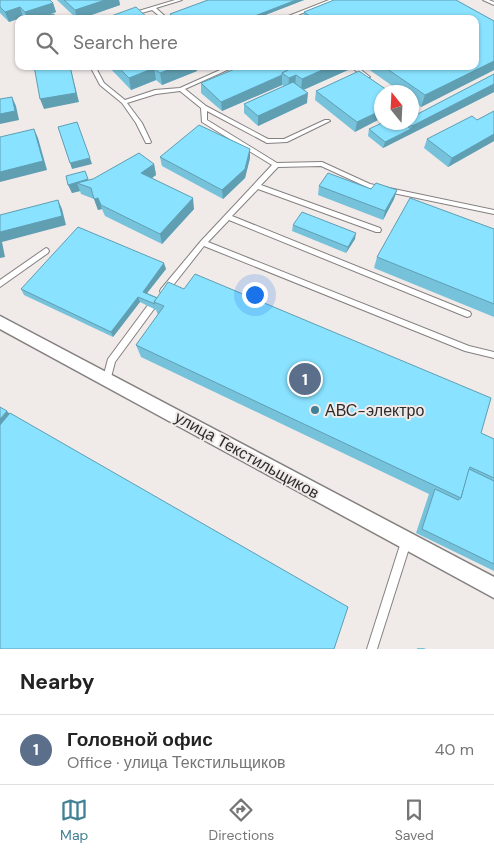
<!DOCTYPE html>
<meta charset="utf-8">
<style>
:root{--surface:#fff;--page:#f2f2f2;--text:#222;--muted:#767676;--line:#e0e0e0;--accent:#428195}
body{margin:0;font-family:"DM Sans",sans-serif;background:var(--page);color:var(--text)}
.compass{position:absolute;left:374px;top:85px;width:45px;height:45px;border-radius:50%;background:var(--surface);box-shadow:0 1px 4px #0004;rotate:342deg}
.you{position:absolute;left:254px;top:294px;width:18px;height:18px;margin:-12px;border:4px solid #fff;border-radius:50%;background:#1a73e8;box-shadow:0 0 0 8px #1a73e833}
.badge{display:grid;place-items:center;width:32px;height:32px;border-radius:50%;background:var(--accent);color:#fff;font-size:16px;font-weight:700}
.pin{position:absolute;translate:-50% -50%;border:2px solid #fff;box-shadow:0 1px 5px #0006}
.list{margin:0;padding:0;list-style:none}
h2{display:flex;justify-content:space-between;align-items:center;height:65px;margin:0;padding:0 20px;font-size:21px}
h2 small{font-size:16px;font-weight:400;color:var(--muted)}
.list li{display:grid;grid-template-columns:32px 1fr auto;gap:15px;align-items:center;box-sizing:border-box;height:70px;padding:0 20px;border-top:1px solid var(--line)}
.list b{display:block;font-size:19px;white-space:nowrap}
.list p{margin:0;font-size:16px;white-space:nowrap;color:var(--muted)}
.list em{font-size:16px;font-style:normal;color:var(--muted)}
.icon{flex:none;width:28px;height:28px;fill:none;stroke:currentColor;stroke-width:2;stroke-linecap:round;stroke-linejoin:round}
.map{position:relative;flex:none;width:494px;height:649px;overflow:hidden}
.search{position:absolute;background:var(--surface);box-shadow:0 1px 4px #0004;left:15px;right:15px;top:15px;height:55px;display:flex;align-items:center;gap:12px;box-sizing:border-box;padding:0 18px;border-radius:10px;color:var(--muted);font-size:19px}
.sheet{height:135px;background:var(--surface)}
nav{display:flex;justify-content:space-around;align-items:center;box-sizing:border-box;height:70px;border-top:1px solid var(--line);background:var(--surface);font-size:14px;color:var(--muted)}
nav a{display:grid;justify-items:center;gap:2px}
nav .on{color:var(--accent)}
.map>svg:first-child{display:block}
.lines{fill:none;stroke-linecap:round;stroke-linejoin:round}
.service-casing{stroke:#858080;stroke-width:2}
.minor-casing{stroke:#858080;stroke-width:3}
.service{fill:#fff;fill-rule:evenodd}
.minor{fill:#fff;fill-rule:evenodd}
.wall{fill:#76c2db}
.shaded-wall{fill:#609eb2}
.building{fill:#89e2ff;stroke:#609eb2}
.poi-dot{fill:#428195;stroke:#f0eae9;stroke-width:2}
.labels{text-anchor:middle;dominant-baseline:central;stroke-width:4;stroke-linejoin:round;paint-order:stroke}
.poi-label{font-size:16px;fill:#2e2c2c;stroke:#f0eae9;text-anchor:start}
.street-label{font-size:16px;fill:#2e2c2c;stroke:#f0eae9}
</style>
<div class="map">
<svg width="494" height="649" viewBox="0 0 494 649">
<rect width="100%" height="100%" fill="#f0eae9"/>
<g class="lines">
<!-- service casing -->
<g class="service-casing">
<g id="service">
<polygon points="175,0 182,0 156,8 168,19 163,19 152,10 120,19 112,19"/>
<polygon points="329,0 335,0 288,19 281,19"/>
<polygon points="483,0 489,0 494,2 494,5"/>
<polygon points="90,66 95,66 104,83 125,100 155,90 180,88 229,66 236,66 185,89 206,106 268,139 284,139 325,120 329,120 330,121 287,142 267,143 207,111 207,120 277,163 322,162 370,184 494,210 494,214 369,188 321,166 278,167 261,185 380,228 381,230 380,232 376,232 258,189 232,216 470,312 471,314 470,316 467,317 229,220 208,242 469,346 494,352 494,358 465,351 204,246 167,293 161,293 160,291 161,289 201,241 272,165 202,122 201,108 180,91 156,94 127,103 142,123 151,142 150,143 146,143 136,123 122,103 100,85"/>
<polygon points="350,66 356,66 370,77 365,78"/>
<polygon points="46,248 48,249 49,251 48,253 0,287 0,280"/>
<polygon points="151,304 154,305 155,307 154,309 115,362 110,381 107,382 104,381 103,378 108,359 148,305"/>
<polygon points="406,537 409,539 411,542 377,649 367,649 401,542 403,539"/>
</g>
</g>
<!-- minor casing -->
<g class="minor-casing">
<polygon id="minor" points="0,316 494,577 494,598 0,329"/>
</g>
<!-- service -->
<use href="#service" class="service"/>
<!-- minor -->
<use href="#minor" class="minor"/>
</g>
<!-- wall -->
<g class="wall">
<polygon points="0,0 53,3 56,12 48,15 55,19 25,19 23,17 9,22 0,13"/>
<polygon points="57,0 119,0 120,5 80,19 77,19"/>
<polygon points="208,0 304,0 255,19 172,19 170,17 170,14"/>
<polygon points="334,0 456,0 494,21 494,70 421,107 412,100 412,92 401,92 364,66 475,66 475,19 303,19 304,12"/>
<polygon points="108,66 197,66 197,71 162,85 156,80 131,90"/>
<polygon points="242,66 348,66 348,70 303,90 307,103 258,126 244,113 244,104 284,86 282,85 222,111 201,93 201,83"/>
<polygon points="494,74 494,92 383,148 368,136 369,129 404,124 404,122 412,122"/>
<polygon points="316,91 390,92 355,132 315,100"/>
<polygon points="494,111 494,141 448,167 424,148 427,139 477,120"/>
<polygon points="250,149 250,158 245,178 223,199 162,166 160,157"/>
<polygon points="154,164 156,175 152,178 194,209 162,244 105,216 102,209 98,210 94,199 81,194 80,191 72,193 66,176 88,180"/>
<polygon points="319,186 397,190 394,199 383,220 318,195"/>
<polygon points="293,225 355,239 346,253 292,231"/>
<polygon points="494,229 494,317 374,268 377,257"/>
<polygon points="166,269 147,293 494,439 494,571 416,533 429,494 141,357 136,345 158,315 156,310 140,302 113,337 24,295 21,289"/>
<polygon points="417,648 424,648 426,649 417,649"/>
</g>
<!-- shaded-wall -->
<g class="shaded-wall">
<polygon points="105,0 119,0 120,5 80,19 77,19 75,10"/>
<polygon points="296,0 304,0 255,19 247,19"/>
<polygon points="53,3 56,12 36,19 27,19 25,12"/>
<polygon points="20,7 23,17 9,22 5,12"/>
<polygon points="494,61 494,70 421,107 425,95"/>
<polygon points="70,66 79,102 44,109 40,99"/>
<polygon points="178,66 197,66 197,71 162,85 160,73"/>
<polygon points="331,66 348,66 348,70 301,91 302,79"/>
<polygon points="154,68 156,80 131,90 129,78"/>
<polygon points="282,75 282,85 222,111 221,102"/>
<polygon points="296,75 295,87 288,90 289,78"/>
<polygon points="494,84 494,92 383,148 385,142 411,129 412,126"/>
<polygon points="308,93 307,103 258,126 258,116"/>
<polygon points="12,97 16,106 19,120 0,124 0,114"/>
<polygon points="382,110 382,118 355,132 357,122"/>
<polygon points="34,129 38,138 47,170 0,182 0,172"/>
<polygon points="494,134 494,141 448,167 452,158"/>
<polygon points="250,149 250,158 245,178 223,199 222,190"/>
<polygon points="90,158 92,164 72,169 70,163"/>
<polygon points="154,164 156,175 143,184 141,173"/>
<polygon points="88,179 91,188 77,183 80,191 72,193 68,185"/>
<polygon points="397,190 394,199 383,220 385,211"/>
<polygon points="98,198 102,209 98,210 94,199"/>
<polygon points="193,198 194,209 162,244 160,234"/>
<polygon points="58,200 62,209 66,225 2,242 5,257 0,258 0,232"/>
<polygon points="356,233 355,239 346,253 348,247"/>
<polygon points="164,263 166,269 144,297 143,292"/>
<polygon points="138,297 140,302 113,337 111,332"/>
<polygon points="7,411 17,421 0,442 0,419"/>
</g>
<!-- building -->
<g class="building">
<polygon points="0,0 50,0 53,3 25,12 20,7 5,12 0,7"/>
<polygon points="64,0 105,0 75,10"/>
<polygon points="208,0 296,0 247,19 176,19 170,14"/>
<polygon points="334,0 456,0 494,21 494,61 425,95 383,66 475,66 475,19 314,19 304,12"/>
<polygon points="136,7 149,19 103,19"/>
<polygon points="54,14 55,19 27,18"/>
<polygon points="97,16 100,19 87,19"/>
<polygon points="34,66 70,66 76,93 40,99"/>
<polygon points="117,66 178,66 160,73 154,68 129,78"/>
<polygon points="242,66 283,66 288,70 282,73 282,75 221,102 201,83"/>
<polygon points="286,66 331,66 302,79 296,75 289,78 282,73 290,69"/>
<polygon points="359,71 390,92 382,92 382,110 357,122 316,91"/>
<polygon points="494,74 494,84 412,126 407,122 412,122 412,117"/>
<polygon points="293,82 308,93 258,116 244,104"/>
<polygon points="12,97 15,111 0,114 0,99"/>
<polygon points="494,111 494,134 452,158 427,139 472,116 477,120"/>
<polygon points="77,122 90,158 70,163 58,127"/>
<polygon points="384,122 402,122 411,129 385,142 369,129"/>
<polygon points="199,125 250,149 245,169 222,190 160,157"/>
<polygon points="34,129 43,161 0,172 0,137"/>
<polygon points="139,153 154,164 141,173 193,198 160,234 101,205 98,198 94,199 91,188 77,183 93,179"/>
<polygon points="85,171 88,179 68,185 66,176"/>
<polygon points="328,173 371,189 376,183 397,190 385,211 319,186"/>
<polygon points="410,198 494,229 494,304 377,257"/>
<polygon points="58,200 62,216 0,232 0,215"/>
<polygon points="302,212 356,233 348,247 293,225"/>
<polygon points="78,227 164,263 143,292 157,298 154,302 155,304 138,297 111,332 21,289"/>
<polygon points="195,274 491,398 481,433 494,439 494,478 470,467 461,498 136,345 164,306 154,302 168,282 184,289"/>
<polygon points="0,407 7,411 0,419"/>
<polygon points="10,413 348,607 334,649 0,649 0,425"/>
<polygon points="469,469 494,481 494,564 422,529 435,489 458,500 461,498"/>
</g>
<!-- markers -->
<circle class="poi-dot" cx="315" cy="410" r="5"/>
<g class="labels">
<!-- poi labels -->
<g class="poi-label">
<text x="325" y="410">АВС-электро</text>
</g>
<!-- street labels -->
<g class="street-label">
<text transform="translate(247 455) rotate(29)">улица Текстильщиков</text>
</g>
</g>
</svg>
<svg class="compass" viewBox="-18 -18 36 36"><path d="M0-13l5 13h-10z" fill="#e53935"/><path d="M0 13l5-13h-10z" fill="#767676"/></svg>
<div class="you"></div>
<div class="pin badge" style="left:305px;top:379px;background:#5c6f8a">1</div>
<div class="search"><svg class="icon" aria-label="search" viewBox="0 0 24 24"><circle cx="10" cy="10" r="6"/><path d="M15 15l6 6"/></svg>Search here</div>
</div>
<section class="sheet">
<h2>Nearby<small></small></h2>
<ul class="list">
<li><span class="badge" style="background:#5c6f8a">1</span><div><b>Головной офис</b><p>Office · улица Текстильщиков</p></div><em>40 m</em></li>
</ul>
</section>
<nav>
<a class="on"><svg class="icon" aria-label="map" viewBox="0 0 24 24"><path d="M3 6l6-2 6 2 6-2v14l-6 2-6-2-6 2zM9 4v14M15 6v14"/></svg>Map</a>
<a><svg class="icon" aria-label="directions" viewBox="0 0 24 24"><path d="M12 3l9 9-9 9-9-9zM9 14v-3h6M13 9l2 2-2 2"/></svg>Directions</a>
<a><svg class="icon" aria-label="saved" viewBox="0 0 24 24"><path d="M7 4h10v16l-5-4-5 4z"/></svg>Saved</a>
</nav>
